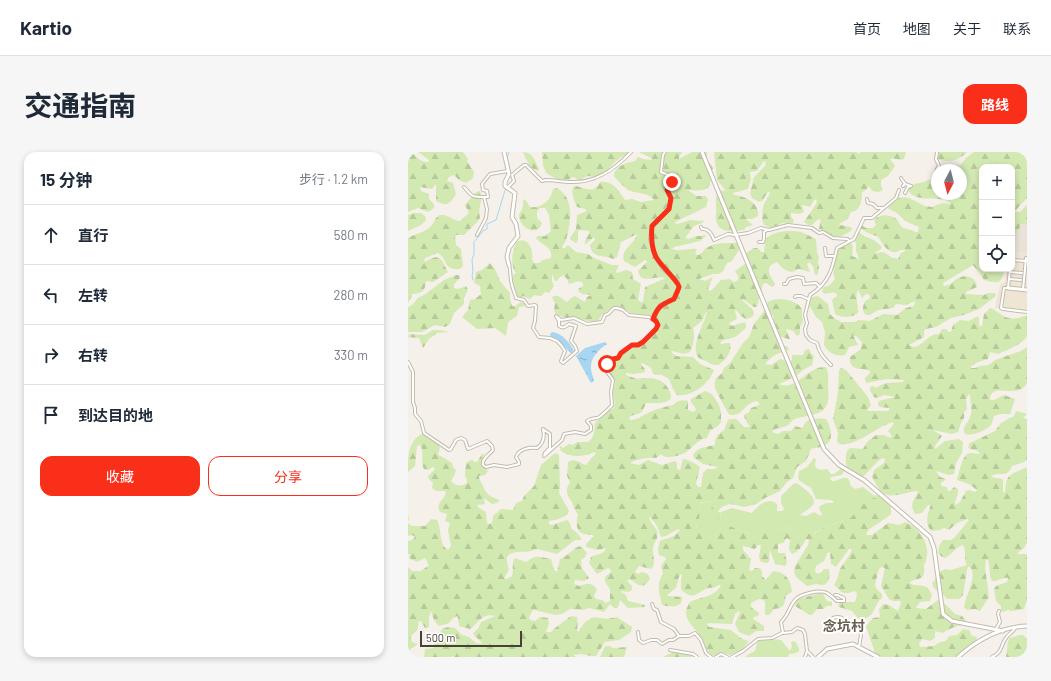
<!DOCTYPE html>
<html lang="zh">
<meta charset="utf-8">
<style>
:root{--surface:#fff;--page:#f6f6f7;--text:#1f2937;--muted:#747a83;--line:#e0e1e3;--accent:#fa2f1a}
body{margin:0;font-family:Barlow,"Noto Sans SC",sans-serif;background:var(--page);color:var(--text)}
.controls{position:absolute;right:12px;top:12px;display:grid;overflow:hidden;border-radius:8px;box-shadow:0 2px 6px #0003}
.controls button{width:36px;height:36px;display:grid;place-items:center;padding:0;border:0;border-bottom:1px solid var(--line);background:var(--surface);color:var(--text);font:20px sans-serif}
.compass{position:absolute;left:523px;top:12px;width:36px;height:36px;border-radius:50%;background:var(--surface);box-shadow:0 2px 6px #0003;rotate:187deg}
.scale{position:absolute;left:12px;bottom:10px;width:102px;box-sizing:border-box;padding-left:4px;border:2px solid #484137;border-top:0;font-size:11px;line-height:14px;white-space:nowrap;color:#484137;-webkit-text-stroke:3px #fff;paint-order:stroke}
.stop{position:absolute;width:12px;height:12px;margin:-9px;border:3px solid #fa2f1a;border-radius:50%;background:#fff}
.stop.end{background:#fa2f1a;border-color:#fff;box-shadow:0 1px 4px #0008}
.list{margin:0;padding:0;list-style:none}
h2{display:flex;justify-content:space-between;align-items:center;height:52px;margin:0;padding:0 16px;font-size:17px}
h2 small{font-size:13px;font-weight:400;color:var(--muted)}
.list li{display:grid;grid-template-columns:26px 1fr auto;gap:12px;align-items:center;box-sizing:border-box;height:60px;padding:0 16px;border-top:1px solid var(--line)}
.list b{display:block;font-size:15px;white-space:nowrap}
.list em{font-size:13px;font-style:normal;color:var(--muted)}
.actions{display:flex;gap:8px;padding:12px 16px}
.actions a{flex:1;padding:9px 0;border:1px solid var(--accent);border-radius:12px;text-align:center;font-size:14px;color:var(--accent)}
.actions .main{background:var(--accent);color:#fff}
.icon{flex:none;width:22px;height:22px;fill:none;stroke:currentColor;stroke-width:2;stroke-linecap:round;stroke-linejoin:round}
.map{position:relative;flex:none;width:619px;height:505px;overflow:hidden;border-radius:12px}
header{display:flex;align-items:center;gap:24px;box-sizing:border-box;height:56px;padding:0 20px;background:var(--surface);border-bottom:1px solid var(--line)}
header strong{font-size:19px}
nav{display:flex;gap:22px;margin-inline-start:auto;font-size:14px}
.intro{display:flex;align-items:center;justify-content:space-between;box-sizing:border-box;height:96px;padding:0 24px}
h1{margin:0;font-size:28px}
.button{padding:10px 18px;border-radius:12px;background:var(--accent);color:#fff;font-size:14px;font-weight:700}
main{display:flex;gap:24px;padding:0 24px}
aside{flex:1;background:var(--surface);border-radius:12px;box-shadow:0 2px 6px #0003}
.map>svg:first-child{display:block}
.residential{fill:#e9e2d7}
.education{fill:#eee5d3}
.grass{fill:#d3e9b2}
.forest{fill:url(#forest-firs);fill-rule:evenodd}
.water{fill:url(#water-ripples)}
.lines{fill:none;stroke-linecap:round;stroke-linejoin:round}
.stream{stroke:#a6d6f1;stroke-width:1}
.minor-casing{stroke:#c3bbae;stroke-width:4}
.tertiary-casing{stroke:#c3bbae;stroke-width:5}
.minor{stroke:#fff;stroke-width:2}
.tertiary{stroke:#fff;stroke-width:3}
.route{stroke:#fa2f1a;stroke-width:5}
.labels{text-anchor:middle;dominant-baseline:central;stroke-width:4;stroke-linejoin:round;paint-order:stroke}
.quarter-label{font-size:14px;font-weight:bold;fill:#6b5e4e;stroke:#fff}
</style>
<header>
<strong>Kartio</strong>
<nav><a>首页</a><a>地图</a><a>关于</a><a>联系</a></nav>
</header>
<div class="intro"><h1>交通指南</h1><a class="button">路线</a></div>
<main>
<aside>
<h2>15 分钟<small>步行 · 1.2 km</small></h2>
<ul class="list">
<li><svg class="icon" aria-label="ahead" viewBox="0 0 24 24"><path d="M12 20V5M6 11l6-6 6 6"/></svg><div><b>直行</b></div><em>580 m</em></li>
<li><svg class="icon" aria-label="left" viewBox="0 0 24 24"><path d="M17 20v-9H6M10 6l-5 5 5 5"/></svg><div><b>左转</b></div><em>280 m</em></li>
<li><svg class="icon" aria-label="right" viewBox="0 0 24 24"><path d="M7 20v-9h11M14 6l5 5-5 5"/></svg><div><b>右转</b></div><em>330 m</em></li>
<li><svg class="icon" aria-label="arrive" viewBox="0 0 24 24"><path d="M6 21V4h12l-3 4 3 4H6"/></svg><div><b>到达目的地</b></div></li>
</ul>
<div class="actions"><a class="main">收藏</a><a>分享</a></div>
</aside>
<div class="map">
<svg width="619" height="505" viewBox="0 0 619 505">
<defs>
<pattern id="forest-firs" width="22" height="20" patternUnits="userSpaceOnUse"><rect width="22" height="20" fill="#d3e9b2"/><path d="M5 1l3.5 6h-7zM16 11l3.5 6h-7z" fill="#b7c99a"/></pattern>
<pattern id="water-ripples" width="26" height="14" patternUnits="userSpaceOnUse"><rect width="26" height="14" fill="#a6d6f1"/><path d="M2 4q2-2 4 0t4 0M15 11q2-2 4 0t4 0" fill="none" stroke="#89afc4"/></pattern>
</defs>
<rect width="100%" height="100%" fill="#f5f0e9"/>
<!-- residential -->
<polygon class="residential" points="615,72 619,72 619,102 609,101 604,103 604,83 609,80"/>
<!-- education -->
<polygon class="education" points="609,101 619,102 619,161 587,156 592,133 597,129 599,117 604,117 604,103"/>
<!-- grass -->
<g class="grass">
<path d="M406 306 408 307 407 312 408 316 413 318 419 317 423 322H426L434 316 437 317 434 323 423 325 422 327 424 329C429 330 433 325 439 326L441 328 443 334 447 337 455 335 465 343 473 344 483 355V362L481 364 476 363 473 357 468 353 469 349C449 352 456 357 442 366L415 376 405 382H389L381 376 376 375 361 382 348 379 338 381 324 375H314L305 384 293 376 288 377 292 353 296 349 304 350 312 366 313 360 324 356 344 361C350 353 361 344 369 352V359H374L376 357 373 351V344L385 332 389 331C394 336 410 344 405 353 402 357 395 360 392 363L398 364 406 360 413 364 414 362 411 357 412 354 418 351H425V349L422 348 408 347 403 336 392 329 390 326 391 319 399 315Z"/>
<polygon points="358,486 373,488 382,499 384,495 383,490 387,489 391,496 391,499 388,501 381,502 380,505 337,505 341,502 347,499 350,488"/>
</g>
<!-- forest -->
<g class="forest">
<path d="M0 0H4C8 5 14 11 21 10V8L10 0H55L60 7 59 9 66 20 65 26 58 31 51 28 46 23 41 25 39 29 45 31 48 42C42 52 39 55 28 49V32L24 37 12 35 13 39 21 42V47L26 52V56L20 60 10 56 0 60Z"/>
<path d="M115 0C125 0 127 9 131 17L130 19 122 15Z"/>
<polygon points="134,0 223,0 221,2 213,5 207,10 195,22 189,25 180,24 171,28 165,25 157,30 154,30 138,21 135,13"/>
<path d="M231 0H274L271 5V7L284 0H299V8L305 16C301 35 305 40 281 38V39L289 44H298L300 48 298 55 267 70 268 72C273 72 277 69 282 68 287 68 291 70 296 68L294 71 286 74 277 86 281 87 288 84H292L298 83V84L292 89 266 95 264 97C272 100 281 96 289 97L287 102 290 103C295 102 295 97 300 95 308 90 320 91 330 91L332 94 331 98 324 109 319 111 315 119 311 122H304L302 123 291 127 297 129 305 125 300 136 301 139 304 138 313 128 321 127 326 130 329 129 331 126 327 119 337 112 344 113 341 110 337 102 338 101 346 96H350L353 100H356C357 96 356 92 358 88 362 78 385 78 393 80 399 82 403 85 408 87L409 101 411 105 410 110 411 115 410 122 408 123H407L405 114 401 110 399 112 402 120 391 117 384 120 380 119 374 116 369 110 363 113C357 121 365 126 367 133L364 135 358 131 355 132 349 155H346L335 147V149L345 158 346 162 344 165 338 167 333 164 328 158 327 159 329 167 321 171V172L324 174 337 170 338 173V176C334 179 329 185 324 186 319 188 316 186 312 191L314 192 318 191H322C324 201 318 208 310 213 304 213 303 212 298 209 295 208 292 207 290 205 282 193 297 171 299 160H298L294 169 285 176C287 183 286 193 282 200L276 202 264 199 263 200 268 204 285 205 292 212 306 218C301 232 284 245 269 243L265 237 261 227 254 223 245 222 243 216 235 211 233 212 237 217V220L227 222 218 221V223L229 227C235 225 247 226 253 229 258 231 268 245 260 249 254 252 245 251 238 251 233 263 235 260 223 264L221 266 222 268C230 268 233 264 240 261 248 257 256 255 265 253 270 249 272 247 280 249V258L286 260 288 257 283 250V247L297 239 304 242 311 253 313 260V270L310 274 302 279 299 286C288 288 285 296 277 301 270 304 258 308 253 302L248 306C241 305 229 307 222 311L231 313 240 308 254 313 267 309 269 311V317L272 318 275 307H277L286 311 292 315 288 332 290 335H293L295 321 299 317H306L310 315 295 312 286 306 285 303C290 295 298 295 307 293 308 282 309 284 317 277L318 272 321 267H328L336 275H342L337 267 336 263 341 260 343 256 349 254 352 252 349 249C335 251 337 264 322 263 320 262 308 239 307 236 306 233 307 229 308 226L314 221 316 216 322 211 335 191 341 185 346 172 356 159H358L365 169 366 165 358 155 360 150C369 144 388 147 394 157V162L395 169 392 175V182L389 184 385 179 378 177 382 187H380L371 184 367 188 374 189 375 194H379L381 198C372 200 363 204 357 212L363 213 372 207 382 210 384 208V203H395L397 198 401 197 403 201 406 204 404 213 395 218 387 225 371 232C388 240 400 213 418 215 421 220 420 228 420 233 423 265 411 260 387 267 383 268 382 273 378 274 373 276 367 276 364 280L370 282 375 279H383L387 274 394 276C396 274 396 272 398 270 402 266 413 266 418 267 423 275 427 289 416 294 412 296 408 295 403 297L398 309 389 315 385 326 379 330 372 339 357 346 348 352 337 355 322 352 314 355 310 359V360H313L310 368 306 370 303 367 304 350C288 346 293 356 291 367 290 370 288 373 288 376H294L305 384 314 375 318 374 324 375 338 381 351 378 361 382 376 375 381 376 389 382H406L415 376 442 366C446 363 446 362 449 358 451 354 463 346 467 346L470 348 468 353 473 357 476 363 481 364 460 378 458 383H464L480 371 491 373 497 370C511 376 523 391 518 408 517 414 517 408 516 414 516 417 517 421 515 424 512 428 505 427 501 431 511 436 518 429 524 443L522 449 512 450 508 456 518 457 530 448H533L547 462 554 464 558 469 557 472 546 475 534 481 527 479V486L522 489 514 487 511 492 512 495 526 494 532 490 538 489 541 484 549 483 555 477 561 478 564 484 569 485 568 489 548 505H474L467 501 458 474 465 466 472 465 471 457 475 452 481 453 490 459 493 451 492 449H485L481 447 473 434 477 416 473 415C470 418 470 420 469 424 467 434 465 434 474 442V446L470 450 464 462 453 470 444 459 431 455 430 453 433 450H446L448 448 449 441 446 439C435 444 434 440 426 433 430 427 430 422 432 417 436 410 442 404 444 397H441L428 415 423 412 422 401 420 400 416 409 408 414 407 418 408 421C413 422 413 421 416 417H421C422 423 422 430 416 433L409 432 399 434 388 425 386 420 387 414 400 393 401 388 398 387C395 392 391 400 384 402L381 397 382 388 379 386 375 391 370 392V401H377L379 411 377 414 367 412 362 398 361 410 359 411 353 410 351 405 353 393H350L347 397 335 394V398L343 407 341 418 344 419 347 416H352L354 420V424L358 428 365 419C378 420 383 428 384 440L378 443 376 453 372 456 366 457 361 463H358C355 458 359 453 356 448L351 447 343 451V455L351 461 350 464 346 465 345 467 356 474V479H348L341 484 331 480 327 472 332 460 331 459 327 462 324 472 300 471 299 472 301 475 323 478 334 487 341 489 334 498 322 503 313 500 305 504C296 497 299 494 294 486 286 474 271 466 282 450 292 445 308 445 313 433H310C306 437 305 435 300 436 289 440 285 450 273 437V429L274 422H273L271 425 268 436 259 443 261 444 274 445C275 456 262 455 254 453L251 440V430L255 421 253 414 258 407 257 405 251 403 250 397 252 389 266 384 272 378 270 377 258 384 253 385 249 374 242 365H241C242 371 247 374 249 379 251 386 247 389 245 395 244 403 249 411 243 417L231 414 227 420 230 422 234 420 240 422 242 427C234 440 228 430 221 427L219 429 224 434V438L220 440 214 439 213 440 218 443 220 449 237 453 236 455 220 456 212 448 211 453 209 456H206L202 452 196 460 181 456 175 458 162 457 154 462 148 463 126 458 124 459 121 466 122 468 127 469 132 465 140 466 141 472 138 480H143L147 476 163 464 169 465 170 471 169 478 170 480 177 470 186 465 199 467 209 465 224 475 223 480 211 488 197 490 188 504H184L173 502 165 503 169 505H46L45 504 43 505H16L17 497 25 496 28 488V485L31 482 34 477 40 475 47 476 54 483 61 485 68 491 74 492C73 487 66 486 65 481L70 477 73 470 87 464C74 460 70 472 62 477L51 474 50 466 49 464 45 466 41 471 31 474 26 468 23 459 21 465V475L17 476 13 469H11C10 471 10 473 10 476 9 482 0 480 4 490L10 492 0 499V415L4 419H13L21 413 17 406 9 410 1 406 2 402H0V389L4 388 7 385 4 383 0 384V363L1 365 0 371 4 374H17L23 367 29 368C34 376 30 392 40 398L43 394 40 379 42 371 37 369 39 362 32 360C27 351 36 348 38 341L37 339H28L24 336 25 331 21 327 20 324 27 317 25 315 20 318 16 317C12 309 17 301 12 293L9 294 7 314 0 320C0 304 0 289 14 282L21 285 23 288 30 291 32 295 30 303C36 305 40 309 44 311L45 315 48 318 47 322 43 329C47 334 54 335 59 331V328L57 323 58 311 63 308H65L66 310H69L74 302H76L73 312 80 319 77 323 71 324C71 328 73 330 75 334 78 343 83 345 92 348L89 351 84 352 76 346 77 352 69 353 71 356 78 360 79 371 81 372 84 371 85 364 93 357 105 358 108 351 114 349 116 344 126 334 133 313 147 301 151 303 152 333 151 341 161 359C158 366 148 368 141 369V372L144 373 159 368 162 371 163 376 170 382 174 387 172 388H167L149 402 129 397C127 397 125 399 123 399 117 401 97 397 99 409 101 421 102 416 96 426L99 427 104 424C106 419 103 410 107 406L118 410C129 402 131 405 143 407L146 418 149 420 152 407C161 404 165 395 173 394L179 401 177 405 173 408 174 416 181 426 176 429 167 428 166 432 171 434C179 432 182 429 189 437L186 444 188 447 194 448 198 451 202 449V437L197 430V425L203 420V418L200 416 189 422 181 411 183 405C188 402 196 403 198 396L190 398 178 395V392L186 384C183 382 180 383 176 382 167 380 168 369 170 362 167 359 167 357 165 353 161 342 155 342 162 330L159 324 160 310C169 305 172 312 178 313L188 301 186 300C177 305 162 306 153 299L151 293 155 296 161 292 165 293 169 290H180C187 286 186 278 187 271L196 263 198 260 205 257 207 252 205 240 207 231 200 219V213L212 206 215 202 226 195 232 194 237 191 249 178 250 170 242 163 223 161 214 155 210 154 201 158 194 163 190 169C180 170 177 168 168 166 159 163 154 168 147 161L146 158 147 151 144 145C151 141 153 147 159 150L163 146 167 144 177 150 179 145 183 143 174 142 170 139V137L175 134V131L171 129 161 132 159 127 155 123 152 125 149 129H147L144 122V129L146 134 141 141 137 140 133 144 126 143 122 147 115 144 111 146 109 144C108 136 104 131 105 123L108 121C102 113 104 101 108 91 119 82 126 98 124 107L126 111H131L135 108 143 106C145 94 134 94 128 86L130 84H137L143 79 141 63 137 56H132L129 59V66L134 71C130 85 113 77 111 65 111 61 113 60 114 57 116 54 114 50 116 47L119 50 122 55C134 57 143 48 145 37L149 36C167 46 163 71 158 88 157 91 155 92 154 96H157L160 93 168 100 180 102 186 106 204 113H211L208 120 209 121 218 118 224 120 225 127 233 132 230 147 232 150H235L237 135 258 126C249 122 233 134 230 119L239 110V109L237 108 227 115 216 109C212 97 227 92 229 82L213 90 209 105 205 107C197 102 184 108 182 93L187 88 186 85 178 92H177C176 87 182 84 181 79L172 78 170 79V88L168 91 163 88 162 86 168 77 169 63 179 59 177 57 169 55C166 48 162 41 166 34 173 34 182 41 188 35 190 34 191 32 192 30 205 28 211 39 217 48L224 47 233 50 246 48C241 40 228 42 220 38 216 35 209 28 206 24V21C211 13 217 11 227 9L230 5 235 7 244 8 243 6Z"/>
<path d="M306 0H449L450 2 453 0H498L496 7C491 9 486 5 482 7L487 14 480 24 473 28V34L475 37C472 41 469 40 464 39L461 34 458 38 454 40C454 48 453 59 443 60L440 67 431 72 432 73 443 75 444 78C427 90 427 83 411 77L413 67 409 68 404 73H400L396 70 408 52 409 47 406 48 402 55 394 53 396 60 391 62 383 61V65L386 68 385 71H375L363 76 356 73C353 68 354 58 356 52 358 48 361 45 362 40H360L354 49 351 50 344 46 342 41 346 25 357 14 358 9 355 10 349 19 342 20 343 27 340 37 325 41 326 43C337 44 352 51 350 64L344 67H338L345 73 338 75 336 78C326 79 311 83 308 68 307 64 309 60 308 55 308 50 307 43 311 38L318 39 309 28Z"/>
<path d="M528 0H559C550 9 541 11 528 7Z"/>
<path d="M566 0H619V46L606 60H612L619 53V72H614L608 82 604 83V15H574V117H596C594 132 591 132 576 128L573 123 565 113 535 131 536 134 541 133C543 132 544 130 546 129 554 121 568 123 569 135L558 140V142L576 143 580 141H587L588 144 571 157 556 163 543 166 528 175 518 177 516 179V185L501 193 505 195C516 194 519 182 531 182L534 177H538L541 180H543L545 173 552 168 561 169 568 165H571V174H574L576 162 582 156C587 157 587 159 591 161 600 169 610 167 619 163 619 169 619 177 619 183 618 191 597 199 590 202L582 200 580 207 570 210 563 214V216H567L572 214 581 213 587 208 613 199 619 195V231C610 249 582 228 582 248H586L596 243 607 247 602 262H593L586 264C585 266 585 268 584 271 582 277 564 285 557 282 553 275 560 272 562 265 565 257 562 251 562 243L561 242 558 247 559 257 556 260V266L553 271 550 280 544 282 525 278 534 284 527 294V297L537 289 551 287 555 290 554 301 548 311 546 322 541 323 528 319 532 325 538 327 533 331V334L539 335 540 339H542L546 335 550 337V342L547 350 548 353 552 350 558 339 561 338 567 340 569 338 561 332 549 328V327C552 320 553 303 562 301 565 301 570 302 572 302L570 299 562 297 560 295 562 291 587 279 593 271 606 264 608 259 619 262 615 266 619 267V308L616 310 604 314C599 327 592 319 583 324 586 327 592 325 595 328V340L597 341C598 337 597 332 599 328 602 320 613 319 619 315V391L615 397 609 401 611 402H619V448L616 457 604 459 600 458 595 460 593 459V454L588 449 586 437 588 434 599 430 600 426C595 425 590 430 584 429 580 422 583 415 580 408L578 407 577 416 581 445 572 459 567 457 559 458 556 455C557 445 570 424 562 415H560L559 418 555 443 551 447H539C534 439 526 440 524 431L528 426 531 420 537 417 543 418 559 413C555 407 559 400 555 393 547 395 544 403 537 406L533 404 530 401 531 394 535 388H543L546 386 561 368 560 367 549 371 541 378 536 376 532 378 523 379C516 370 520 362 523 352L520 353 514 361 507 362C500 350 508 348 510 339 501 339 481 348 474 340 470 337 466 329 464 324L466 318 476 311 477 307 475 306 470 309 456 324C440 326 435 313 439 299L442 296 455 297 459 290 468 283H475L483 286 484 284 480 279 486 272 485 270C471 273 444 298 430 291L429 289 430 281 425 267 430 241 431 218 433 216 438 218 460 245 463 253 459 258 461 259H480L482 257 481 256 472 255 470 253V250L474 248 488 245 476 243 469 246 466 245 462 239V235L465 234 468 236C477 229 485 231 495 230L496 228 479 227 458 231 457 226 462 221V219C453 215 441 220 442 205L453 197 454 190 448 184 445 183 450 193 441 195 437 203C427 205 420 200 416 193L417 180 414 170 408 165 401 153 404 145 410 144 420 152 422 162 426 166 433 170H446L451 168 462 169 475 162 489 163 498 156 506 154 507 149 498 153 488 152 485 156 470 158 462 163H458C453 159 455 154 457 149L461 147 462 144 460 142H458L454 146 450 138C446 145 451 153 450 161 443 166 435 166 427 162L424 148 429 144 428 141C424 139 420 143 415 141L414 139 416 135 422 133 427 127C424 121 425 98 431 93L443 91 445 94 444 104 451 107 448 99V92L446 87 450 79 456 84 466 88 474 95 473 97 468 100 467 102C480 96 479 107 490 107L493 101 497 99V98C492 97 490 101 485 100 477 99 474 89 469 84 464 83 454 79 452 75L453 73 458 76H465L468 73 466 68C471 62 480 62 487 66 491 68 491 73 495 76 500 78 504 77 507 80H510L511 75 497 69 489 61 481 57 480 52 483 49 494 45 501 46 517 54 524 55 534 51 543 52C536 41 505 54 499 36 506 30 516 32 524 26 527 23 529 18 532 15L553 13 558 6ZM529 18H553V42H529Z"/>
<path d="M71 39H72C76 48 69 56 72 65L71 68 56 83H48L47 85 48 93 53 97 55 114 52 117C36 119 40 108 30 101L17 106 16 110C33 101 32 105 40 120L25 130 18 129C17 139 15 141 4 142L3 146 0 151V86C7 82 18 80 23 74 27 70 27 63 34 63 39 62 46 69 52 69L61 61 57 53 67 41Z"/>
<polygon points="6,61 13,61 17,64 18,68 13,73 0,79 0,63"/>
<polygon points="82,111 87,117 92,129 102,141 102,147 104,154 107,154 113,150 116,151 118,154 111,155 109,164 100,170 98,184 87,176 69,177 54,165 60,158 62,148 67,147 73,142 72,134 66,131 68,120 74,118"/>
<polygon points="48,123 51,123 52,126 46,132 46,136 50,137 58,134 60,138 56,146 56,152 46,161 42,172 37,175 27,173 14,180 0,180 0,155 4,153 10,146 16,143 36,128"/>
<polygon points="25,178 31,178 41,180 29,181 21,187 15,196 11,186 0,185 1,182 17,183"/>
<polygon points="412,441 415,442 419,449 424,450 424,454 419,454 415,457 409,457 404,463 400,462 387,454 388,448"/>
<polygon points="612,483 615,483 619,487 619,505 598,505 600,489 602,486"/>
<polygon points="197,494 202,494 205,496 219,495 216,505 192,505"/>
<polygon points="265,500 282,503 286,505 255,505"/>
</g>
<!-- water -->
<g class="water">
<path d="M144 180C154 181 162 191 166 199L163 201 149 188 143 186 142 182Z"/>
<path d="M197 190 199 192C191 197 182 206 183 216 183 220 185 225 186 229L183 231 168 204 177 196Z"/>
</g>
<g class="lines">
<!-- stream -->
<g class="stream">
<polyline points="99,6 101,0"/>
<polyline points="65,128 64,123 65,120 64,108 66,102 66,90 75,79 79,77 79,72 88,68 98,35"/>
</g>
<!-- minor casing -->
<g class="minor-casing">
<g id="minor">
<polyline points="529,0 528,7 531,14 529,17"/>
<polyline points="493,26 497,32 495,34"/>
<path d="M56 35C64 44 63 45 76 45"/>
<path d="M99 36 106 29 104 23 116 13H118L134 29 138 28C146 28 155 30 163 30 188 31 207 17 223 0"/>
<polyline points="497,41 500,35 503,34 497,32"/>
<polyline points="459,47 460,51 465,52 469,56 474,56"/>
<path d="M293 75 294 77C301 76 304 82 306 88L320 82 327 83 340 81 353 76 361 78 380 73 404 76 411 81 415 80 425 86 439 87 442 89"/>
<polyline points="69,83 78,66 79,57 76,45 80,45 79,39 75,38 74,32 82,22 100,19"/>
<polyline points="351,90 355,90 356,87 356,80 359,78"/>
<polyline points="417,96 418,104 427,104"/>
<polyline points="604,108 618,109"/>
<polyline points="602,117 600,136 596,136 593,156 595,157 619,160"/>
<polyline points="602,120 614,121"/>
<polyline points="601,127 613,128"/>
<polyline points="376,132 378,132 381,127 389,125 395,126 396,132 408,131 412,135"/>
<polyline points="615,138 618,106"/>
<polyline points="387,145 388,144 393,144 400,147"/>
<polyline points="245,167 252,153 266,147 271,135 270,130 255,117 248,105 242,87 244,74 261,57 263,46 259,38 264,30 265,25 253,20 255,3 257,0"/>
<path d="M0 210 5 220V250L7 256V262L13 269 16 281 41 298 43 297 48 288 53 286 57 288 60 297 79 289 84 294 85 298C81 303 74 306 75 313L78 315 86 313 99 315 111 312V310L108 305C111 297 121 295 129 296 136 291 137 285 135 277L142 282V296L137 301 136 304 154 288 156 282 167 280 177 282 183 278V274L179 269C183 266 184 267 189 266 191 266 203 255 204 253L203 240 205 228 199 220V212L205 207 210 206 213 201 224 193H230L235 190 248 177 249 171 241 165 221 163 215 158 209 156H206L200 162 197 163 194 170 179 172 166 166 153 168 148 164 151 169V174C155 177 157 175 161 172L168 174 163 189 167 194 169 199 155 211 153 209 157 199 153 193 149 189 142 186 131 185 125 176 127 169 128 154 127 153 120 154 116 148 108 146C107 141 105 138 104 133 102 128 103 120 101 113"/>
<path d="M423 213C416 206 411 201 409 191L402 188 398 183 397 177 399 171 397 163 402 143C421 131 424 118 429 96L446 87 456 66H464L488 46 491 38"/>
<polyline points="244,452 246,457 249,458 253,470 266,477 271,484"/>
<path d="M425 466C436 462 437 471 445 475 447 476 449 476 451 476L453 483 451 495"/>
<polyline points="588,477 592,470 590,462 591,459"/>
<polyline points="230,480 231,488 235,491 243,488 249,488 254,492 261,488 265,488 271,484 281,484 287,481 293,488 298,501 303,505"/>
<polyline points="262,498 285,502 289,505"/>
<polyline points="308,505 313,502 319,505"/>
<polyline points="324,505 335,499 350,487 364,486 374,481"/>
<polyline points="397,505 399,499"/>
<path d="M405 505 399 499 397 482 395 478 389 476 384 480 375 481 373 470C380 464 381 455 387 448 392 442 412 437 419 441 423 443 426 447 429 449H436V446L429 443H427"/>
<path d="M584 505C595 500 592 494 598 486 601 482 605 480 607 476"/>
</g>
</g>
<!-- tertiary casing -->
<g class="tertiary-casing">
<g id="tertiary">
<polyline points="96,0 101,22 97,30 97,34 107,41 104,65 108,72 110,84 101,96 99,105 101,113"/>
<polyline points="294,0 416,297 431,313 456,328 522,385 526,396 535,462 544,469 595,479"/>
<polyline points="600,136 619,138"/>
<polyline points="410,505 419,497 445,492 470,505"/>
<path d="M550 505C569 488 592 475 619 474"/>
</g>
</g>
<!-- minor -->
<use href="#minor" class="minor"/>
<!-- tertiary -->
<use href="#tertiary" class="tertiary"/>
</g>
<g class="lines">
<!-- route -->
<path class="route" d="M199 212 205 207 210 206 213 201 224 193H230L235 190 248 177 250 173 248 169 245 167C250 154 253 153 266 147 267 144 270 139 271 135 271 130 252 113 248 105 243 95 243 85 244 74L261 57 263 46 259 38 264 30"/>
</g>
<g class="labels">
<!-- quarter labels -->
<g class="quarter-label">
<text x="436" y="473">念坑村</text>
</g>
</g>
</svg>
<div class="controls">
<button>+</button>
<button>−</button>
<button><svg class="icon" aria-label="locate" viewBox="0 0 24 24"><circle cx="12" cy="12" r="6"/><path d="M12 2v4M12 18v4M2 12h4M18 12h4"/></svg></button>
</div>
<svg class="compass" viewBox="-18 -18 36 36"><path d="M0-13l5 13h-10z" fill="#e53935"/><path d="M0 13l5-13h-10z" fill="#747a83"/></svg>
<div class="scale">500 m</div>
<div class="stop" style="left:199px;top:212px"></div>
<div class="stop end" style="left:264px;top:30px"></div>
</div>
</main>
